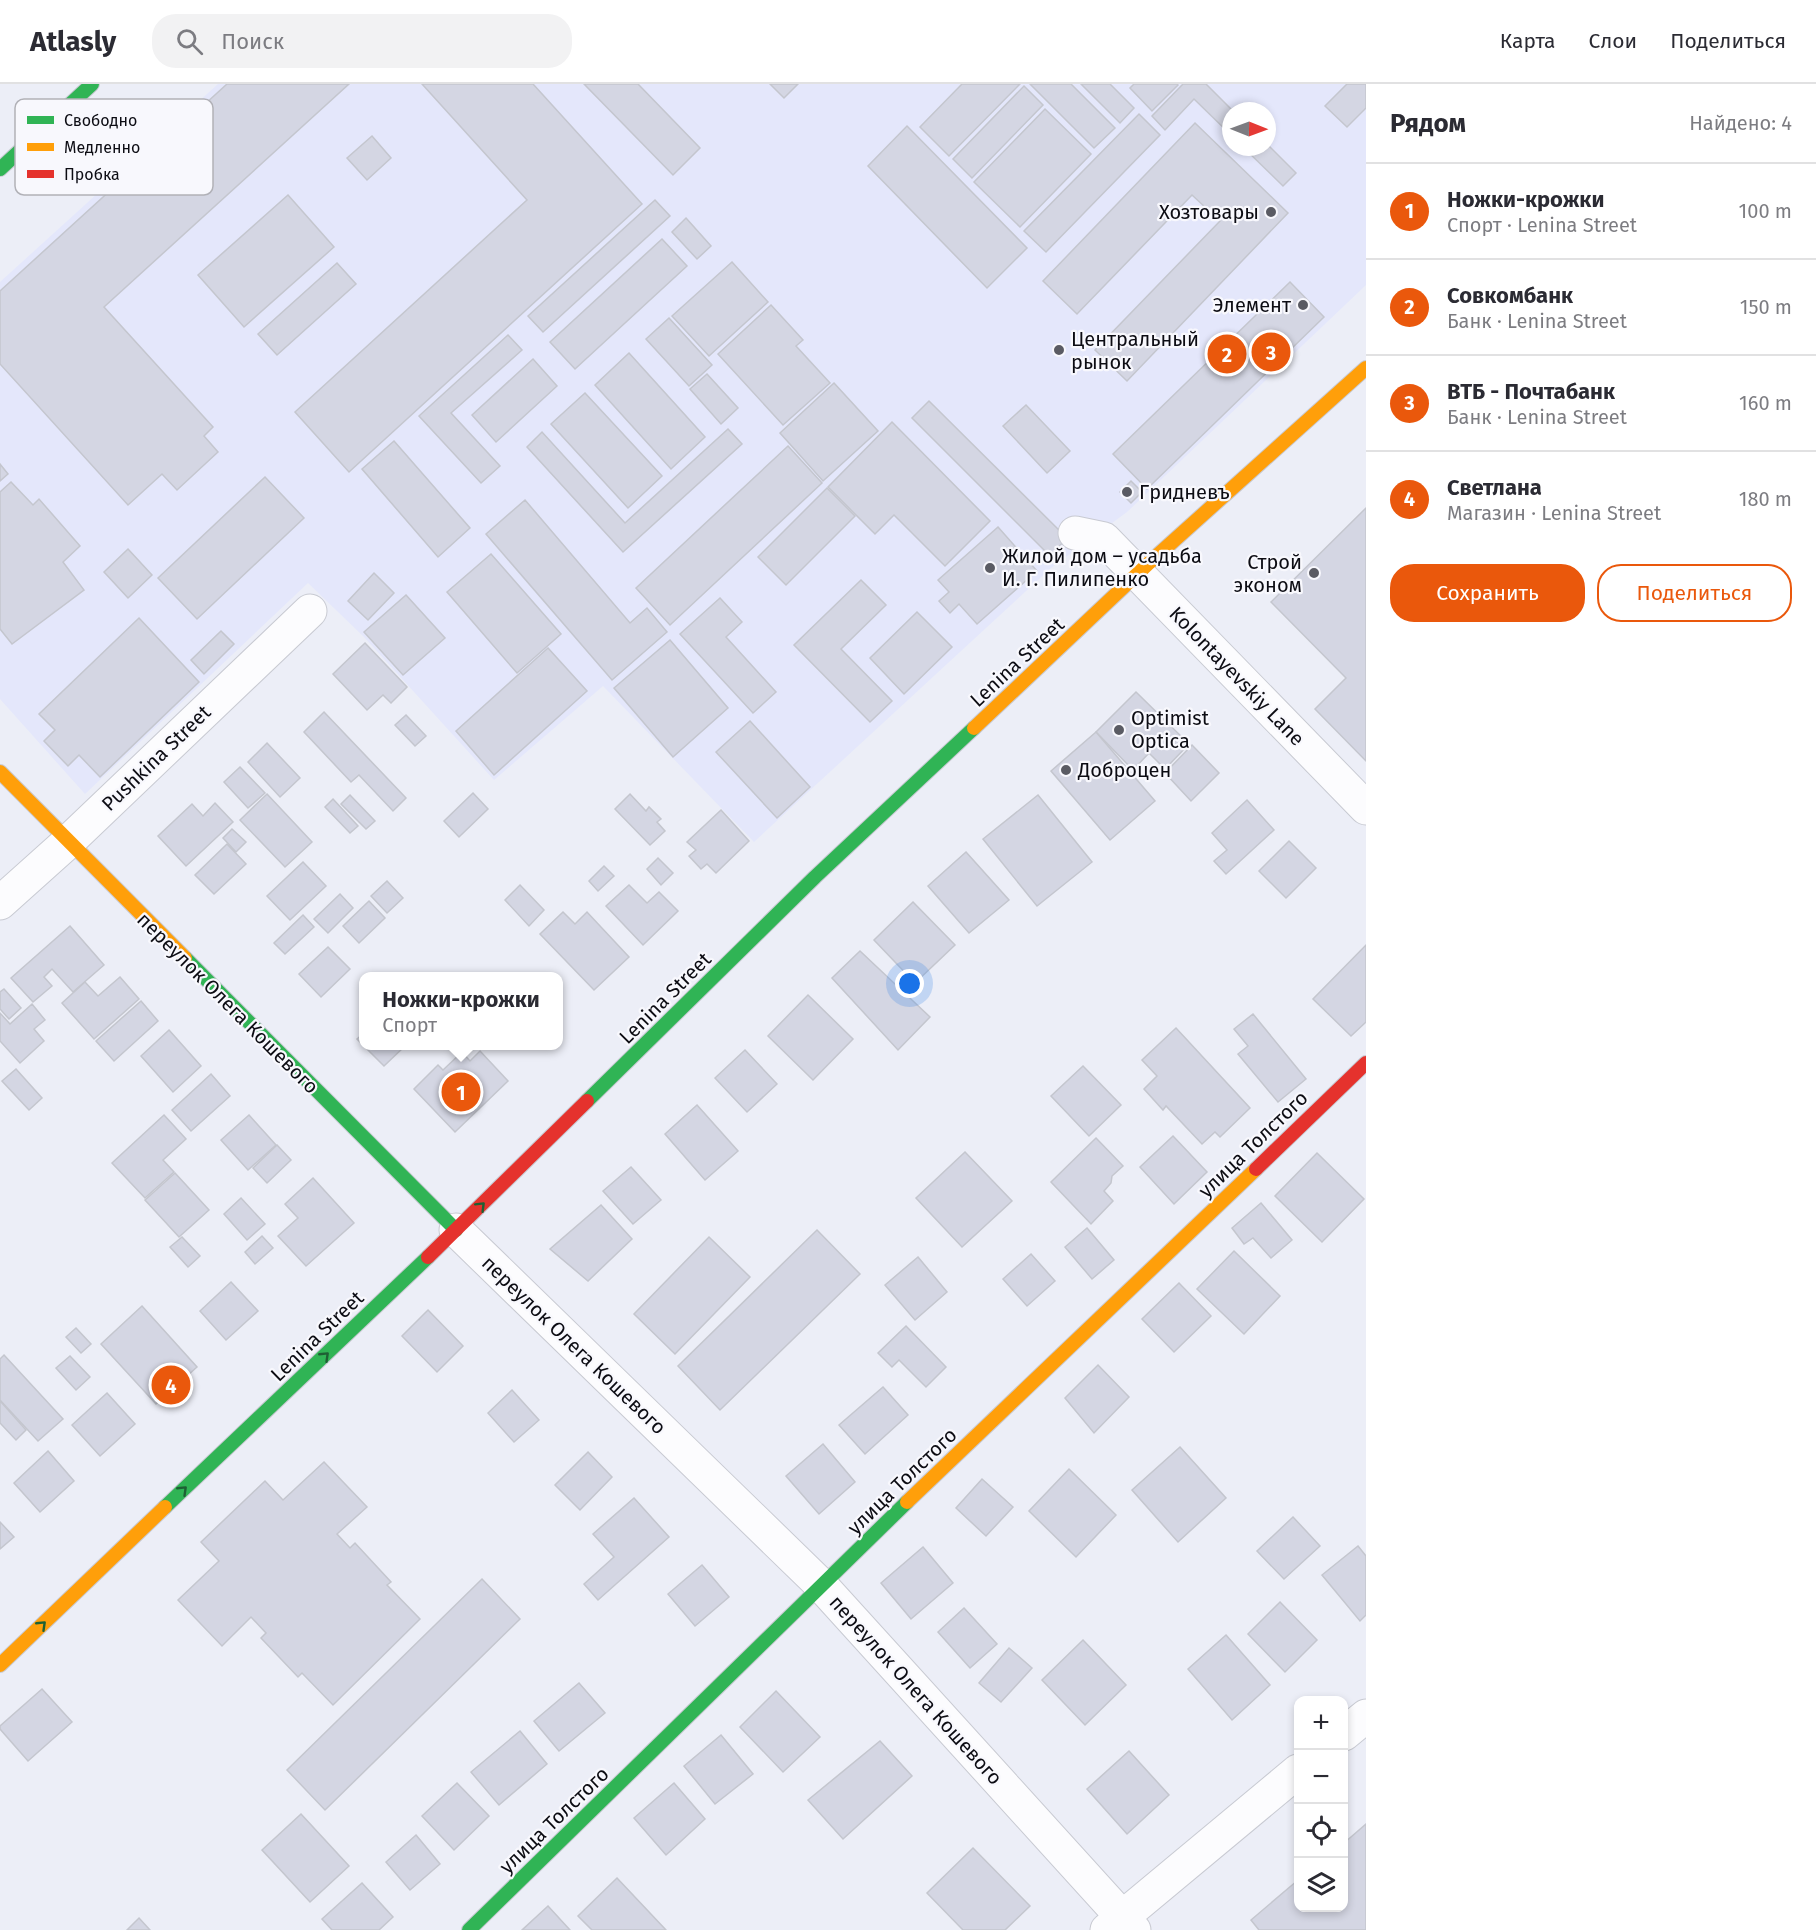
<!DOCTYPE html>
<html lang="ru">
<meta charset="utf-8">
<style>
:root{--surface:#fff;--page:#f2f2f3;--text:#2b2b33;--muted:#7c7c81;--line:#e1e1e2;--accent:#ea580c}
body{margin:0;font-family:"Fira Sans",sans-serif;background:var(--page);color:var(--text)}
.controls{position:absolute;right:18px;bottom:18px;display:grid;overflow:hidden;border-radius:12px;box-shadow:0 3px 9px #0003}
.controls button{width:54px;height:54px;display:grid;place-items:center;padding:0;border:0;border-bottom:2px solid var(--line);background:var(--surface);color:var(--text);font:30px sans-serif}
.compass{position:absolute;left:1222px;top:18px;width:54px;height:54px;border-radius:50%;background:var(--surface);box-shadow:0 3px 9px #0003;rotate:91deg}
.you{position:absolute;left:910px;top:900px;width:21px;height:21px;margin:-15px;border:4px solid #fff;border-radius:50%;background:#1a73e8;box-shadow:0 0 0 9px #1a73e833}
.badge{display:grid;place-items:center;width:39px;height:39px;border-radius:50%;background:var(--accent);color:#fff;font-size:20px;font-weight:700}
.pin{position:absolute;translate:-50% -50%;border:3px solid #fff;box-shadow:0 2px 6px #0006}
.popup{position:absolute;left:359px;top:888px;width:204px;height:78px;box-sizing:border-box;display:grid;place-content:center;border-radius:12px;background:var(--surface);filter:drop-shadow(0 2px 4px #0005);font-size:20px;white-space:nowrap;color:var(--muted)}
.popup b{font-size:22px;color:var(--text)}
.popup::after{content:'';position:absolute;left:50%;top:100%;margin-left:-12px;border:12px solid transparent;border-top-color:var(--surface)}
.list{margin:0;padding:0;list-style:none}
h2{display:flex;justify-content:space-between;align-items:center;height:78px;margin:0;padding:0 24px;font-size:26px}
h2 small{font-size:20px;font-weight:400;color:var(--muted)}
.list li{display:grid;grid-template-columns:39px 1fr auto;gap:18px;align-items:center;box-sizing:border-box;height:96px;padding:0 24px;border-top:2px solid var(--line)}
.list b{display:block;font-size:22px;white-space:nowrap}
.list p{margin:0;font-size:20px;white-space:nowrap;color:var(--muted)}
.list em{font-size:20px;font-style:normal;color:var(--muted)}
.actions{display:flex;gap:12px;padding:18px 24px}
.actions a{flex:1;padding:14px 0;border:2px solid var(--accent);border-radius:24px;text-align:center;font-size:21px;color:var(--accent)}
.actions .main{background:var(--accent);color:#fff}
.icon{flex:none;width:33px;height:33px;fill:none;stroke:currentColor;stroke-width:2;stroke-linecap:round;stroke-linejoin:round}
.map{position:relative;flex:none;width:1366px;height:1846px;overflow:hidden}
header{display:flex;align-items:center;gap:36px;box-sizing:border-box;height:84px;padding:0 30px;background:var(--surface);border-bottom:2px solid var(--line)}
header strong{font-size:28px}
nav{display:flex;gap:33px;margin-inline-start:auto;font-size:21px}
.search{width:420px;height:54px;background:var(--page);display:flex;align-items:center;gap:15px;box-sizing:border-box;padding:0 21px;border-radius:24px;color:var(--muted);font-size:22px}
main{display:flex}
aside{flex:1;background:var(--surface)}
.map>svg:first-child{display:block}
.built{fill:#e4e7fb;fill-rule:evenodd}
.building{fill:#d4d6e3;stroke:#c4c6ce;stroke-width:1.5}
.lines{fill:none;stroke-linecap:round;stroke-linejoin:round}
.street-casing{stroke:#c8cad2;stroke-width:35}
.fast-casing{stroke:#c8cad2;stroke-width:16}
.slow-casing{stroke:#c8cad2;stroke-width:16}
.jam-casing{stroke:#c8cad2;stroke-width:16}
.street{stroke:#fcfcfe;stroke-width:33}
.fast{stroke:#30b455;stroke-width:14}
.slow{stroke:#ff9f0a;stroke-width:14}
.jam{stroke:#e5322d;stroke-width:14}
.oneway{stroke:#1e6034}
.poi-dot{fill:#5a5b63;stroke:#f8f8fd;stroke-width:2}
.labels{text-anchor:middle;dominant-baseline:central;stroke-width:4.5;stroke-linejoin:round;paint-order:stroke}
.poi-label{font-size:20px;fill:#0c0c13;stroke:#f8f8fd;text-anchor:start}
.street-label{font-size:20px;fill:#0c0c13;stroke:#f8f8fd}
.key{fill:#f8f8fd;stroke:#b1b1b7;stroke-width:1.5}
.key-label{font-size:16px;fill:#0c0c13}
</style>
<header>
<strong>Atlasly</strong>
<div class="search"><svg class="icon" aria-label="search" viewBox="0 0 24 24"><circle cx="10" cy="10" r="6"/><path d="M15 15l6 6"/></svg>Поиск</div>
<nav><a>Карта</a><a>Слои</a><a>Поделиться</a></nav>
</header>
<main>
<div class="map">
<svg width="1366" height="1846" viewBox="0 0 1366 1846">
<rect width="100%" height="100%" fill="#eceef7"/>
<!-- built -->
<path class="built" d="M218 0H1366V201L1127 428 1051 484 754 758 603 602 494 696 364 553 308 499 85 710 0 615V198ZM1231 27H1267V63H1231Z"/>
<!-- building -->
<g class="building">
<polygon points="227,0 349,0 104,223 213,343 204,352 218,368 177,406 162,390 128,421 0,280 0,207"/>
<polygon points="422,0 533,0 642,120 349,388 295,328 527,116"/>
<polygon points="584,0 638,0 700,64 673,91"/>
<polygon points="770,0 798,0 784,14"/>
<polygon points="962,0 1020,0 949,72 920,43"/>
<polygon points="1030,0 1071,0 1115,44 1094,64"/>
<polygon points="1081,0 1110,0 1134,24 1120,39"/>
<polygon points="1134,0 1177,0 1178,1 1152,27 1130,4"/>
<polygon points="1183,0 1206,0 1233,27 1231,27 1231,51 1194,15 1165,46 1152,32"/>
<polygon points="1347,0 1366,0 1366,24 1347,43 1325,22"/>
<polygon points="1024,2 1043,21 972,94 953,75"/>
<polygon points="1045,25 1091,70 1020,143 974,98"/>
<polygon points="1139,30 1160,51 1046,168 1024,147"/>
<polygon points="1195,39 1288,129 1127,297 1095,266 1220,137 1192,111 1077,230 1043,197"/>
<polygon points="907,42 1027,164 987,204 868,82"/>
<polygon points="372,52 391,74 367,96 347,74"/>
<polygon points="1267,60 1296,89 1283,102 1243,63 1267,63"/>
<polygon points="288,111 334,163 244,243 198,191"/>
<polygon points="655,116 670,132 543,248 528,232"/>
<polygon points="686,134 711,162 697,175 672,148"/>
<polygon points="662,155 687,182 575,285 550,258"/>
<polygon points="732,178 768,218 709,272 672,232"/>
<polygon points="337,179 356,200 277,271 258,250"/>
<polygon points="1290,198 1324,233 1147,405 1113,370"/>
<polygon points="771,221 803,256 796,262 830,299 783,341 718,270"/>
<polygon points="669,234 712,281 689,302 646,255"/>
<polygon points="508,251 522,266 451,329 500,382 481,399 419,332"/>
<polygon points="629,269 705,353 671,385 595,301"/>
<polygon points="533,275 557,302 496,358 472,331"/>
<polygon points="707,290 738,324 721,340 690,305"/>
<polygon points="834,299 878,347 823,397 780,349"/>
<polygon points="585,309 662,392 628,424 551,340"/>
<polygon points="929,317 1067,454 1050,472 912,334"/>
<polygon points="1026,321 1070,367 1047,389 1003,342"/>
<polygon points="892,338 990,437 945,482 894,431 875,450 828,403"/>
<polygon points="728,345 742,360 623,468 527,363 542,348 625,439"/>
<polygon points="394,357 470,444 438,473 362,385"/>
<polygon points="788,362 822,399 670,541 636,504"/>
<polygon points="0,380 8,390 0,397"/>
<polygon points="265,393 304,434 197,535 158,494"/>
<polygon points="1131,397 1142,408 1131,419 1120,408"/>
<polygon points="11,398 33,421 39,415 80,462 63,478 84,506 12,560 0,545 0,408"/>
<polygon points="827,404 855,432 786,501 758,473"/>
<polygon points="525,416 630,539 647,524 667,548 612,596 486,450"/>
<polygon points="1366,424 1366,677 1315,625 1346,594 1271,518"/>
<polygon points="998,443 1037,487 977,540 959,520 950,529 939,517 949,508 938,496"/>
<polygon points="128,465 152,491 128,514 104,488"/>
<polygon points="491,470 561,550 517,589 447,508"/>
<polygon points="374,489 394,509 368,536 348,517"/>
<polygon points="861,496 886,521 841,565 892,617 870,638 794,561"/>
<polygon points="406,511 445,554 403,591 364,548"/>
<polygon points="720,514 742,538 726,553 776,608 753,629 680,550"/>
<polygon points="917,528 952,563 904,610 870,574"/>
<polygon points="139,534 199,598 100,693 79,671 68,682 44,657 55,646 39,630"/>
<polygon points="221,547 234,560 204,590 191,576"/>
<polygon points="670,556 728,624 673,673 614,604"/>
<polygon points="365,559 407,603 391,619 383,611 367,626 333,590"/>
<polygon points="548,564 587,607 494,691 456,647"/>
<polygon points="1136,608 1189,660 1165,685 1149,669 1133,686 1096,648"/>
<polygon points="324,628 406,714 393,727 359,691 351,698 304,648"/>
<polygon points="406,631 426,652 415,662 395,641"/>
<polygon points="750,637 810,703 777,734 716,668"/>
<polygon points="1096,648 1155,717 1110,756 1051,687"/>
<polygon points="267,659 300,694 280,713 248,678"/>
<polygon points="1192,661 1219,689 1191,717 1165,689"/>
<polygon points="240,683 265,709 248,724 224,698"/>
<polygon points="473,709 488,725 459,753 444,737"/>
<polygon points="267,710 312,758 285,783 240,736"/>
<polygon points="630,710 646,727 649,723 661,735 657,738 665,747 650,761 615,725"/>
<polygon points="350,711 375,737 366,745 341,720"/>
<polygon points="1038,711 1092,778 1037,822 983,755"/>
<polygon points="333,715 358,742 350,749 325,723"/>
<polygon points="1247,716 1274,746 1226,790 1214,777 1227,766 1212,749"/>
<polygon points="215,719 233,738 186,782 158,752 192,720 203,732"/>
<polygon points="721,726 749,757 716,789 707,780 701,785 689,772 696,766 687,758"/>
<polygon points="232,745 246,758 236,768 223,754"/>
<polygon points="1289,757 1316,784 1286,814 1259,787"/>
<polygon points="227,760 246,780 214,810 195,791"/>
<polygon points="966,768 1009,816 969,849 928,802"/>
<polygon points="658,774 673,789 661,801 647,785"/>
<polygon points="303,778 326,802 290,836 267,812"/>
<polygon points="604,782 614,792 598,807 589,797"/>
<polygon points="387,797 403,814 387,829 371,812"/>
<polygon points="520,801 544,826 529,842 505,816"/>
<polygon points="629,801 647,819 659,808 678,827 643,861 606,822"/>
<polygon points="340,810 353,824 328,849 314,835"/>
<polygon points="369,817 385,834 359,859 343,842"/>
<polygon points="913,818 955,861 915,899 874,856"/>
<polygon points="563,828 575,840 587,828 629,873 594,906 540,850"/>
<polygon points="303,831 314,843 285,870 274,859"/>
<polygon points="70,842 104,881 73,908 52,885 44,893 52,902 33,918 11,894"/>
<polygon points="1366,861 1366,938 1351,952 1313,915"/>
<polygon points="328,863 350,885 321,913 299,890"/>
<polygon points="860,867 930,933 898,966 832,894"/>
<polygon points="120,893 139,915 94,955 62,919 85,898 98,912"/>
<polygon points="4,905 21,924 9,935 0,925 0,908"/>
<polygon points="808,911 853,955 813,996 768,952"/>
<polygon points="141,917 158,937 114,977 96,957"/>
<polygon points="32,920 45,936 34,945 44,957 20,979 0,957 0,929 10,940"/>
<polygon points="1253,930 1306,995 1278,1018 1238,970 1248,962 1234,945"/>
<polygon points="1176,944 1250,1024 1220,1053 1215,1048 1202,1060 1166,1022 1163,1026 1144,1005 1157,992 1142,976"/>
<polygon points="169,946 201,982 173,1008 141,972"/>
<polygon points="364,949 364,962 405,962 384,982 357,955"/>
<polygon points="745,966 777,1000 747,1028 715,994"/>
<polygon points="480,967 508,997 455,1048 414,1005 438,981 443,986 462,968 470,977"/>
<polygon points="1083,982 1121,1021 1089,1052 1051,1012"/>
<polygon points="16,985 42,1014 29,1026 2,997"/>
<polygon points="211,990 230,1012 191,1047 172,1026"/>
<polygon points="697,1021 738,1067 705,1096 665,1050"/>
<polygon points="164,1031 186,1055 163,1076 174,1088 145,1114 112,1079"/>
<polygon points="249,1031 276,1061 248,1086 221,1056"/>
<polygon points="1173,1052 1207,1088 1174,1120 1140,1083"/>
<polygon points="1096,1054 1123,1082 1112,1092 1111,1099 1104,1107 1113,1117 1091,1140 1051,1098"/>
<polygon points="277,1061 291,1076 267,1099 253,1084"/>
<polygon points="965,1068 1012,1117 962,1163 916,1114"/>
<polygon points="1317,1069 1364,1115 1322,1158 1275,1112"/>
<polygon points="631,1083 661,1116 633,1140 603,1107"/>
<polygon points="175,1089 209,1126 179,1153 145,1116"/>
<polygon points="313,1094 354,1139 306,1182 278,1152 298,1134 285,1120"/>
<polygon points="241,1114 265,1140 247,1156 224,1130"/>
<polygon points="1261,1119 1292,1156 1271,1174 1253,1154 1244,1160 1232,1144"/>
<polygon points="601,1121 632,1155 588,1197 550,1165"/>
<polygon points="1087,1144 1114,1176 1092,1195 1065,1163"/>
<polygon points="817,1146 860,1190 720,1326 678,1282"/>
<polygon points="262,1152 273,1164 255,1180 245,1168"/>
<polygon points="182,1153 200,1172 188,1183 170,1163"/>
<polygon points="709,1153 750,1193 675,1270 634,1230"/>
<polygon points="1234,1167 1280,1212 1244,1250 1197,1205"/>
<polygon points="1031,1170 1055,1197 1027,1222 1003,1195"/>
<polygon points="918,1173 947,1208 915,1236 885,1201"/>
<polygon points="231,1198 258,1227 226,1256 200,1227"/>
<polygon points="1179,1199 1211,1232 1174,1268 1142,1235"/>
<polygon points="142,1222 197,1283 156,1320 101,1260"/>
<polygon points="428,1226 463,1262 437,1288 402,1252"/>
<polygon points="906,1242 946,1283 926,1303 899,1276 892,1283 878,1269"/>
<polygon points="76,1244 91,1260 81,1269 66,1253"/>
<polygon points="4,1271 63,1335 38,1357 0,1316 0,1275"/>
<polygon points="70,1272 90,1293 76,1306 56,1284"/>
<polygon points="1098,1281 1129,1313 1094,1349 1065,1314"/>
<polygon points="883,1303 908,1331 865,1370 839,1341"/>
<polygon points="512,1306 539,1336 514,1358 488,1329"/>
<polygon points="107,1309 135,1340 100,1372 72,1341"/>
<polygon points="0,1317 26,1346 16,1356 0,1339"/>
<polygon points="823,1360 855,1398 819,1430 786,1392"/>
<polygon points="1180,1363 1226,1414 1178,1458 1132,1406"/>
<polygon points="48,1367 74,1397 40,1428 14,1399"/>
<polygon points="588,1368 612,1393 580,1426 555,1401"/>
<polygon points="324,1378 367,1423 337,1450 350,1464 355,1459 391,1498 387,1501 420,1535 333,1621 302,1589 298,1593 261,1554 266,1549 251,1533 222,1562 178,1516 219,1477 201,1458 265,1397 283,1416"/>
<polygon points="1069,1385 1116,1431 1076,1473 1029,1427"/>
<polygon points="982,1395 1013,1423 986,1452 956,1424"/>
<polygon points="634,1414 669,1453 598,1516 584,1500 614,1473 593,1450"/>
<polygon points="1293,1433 1320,1462 1284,1495 1257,1467"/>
<polygon points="0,1438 14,1453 0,1465"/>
<polygon points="1358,1462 1366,1472 1366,1531 1360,1537 1322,1491"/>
<polygon points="923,1463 953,1499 911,1535 881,1499"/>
<polygon points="702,1481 729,1513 695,1542 668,1510"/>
<polygon points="482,1495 520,1535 325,1726 287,1686"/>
<polygon points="1280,1518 1317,1556 1285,1588 1248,1550"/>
<polygon points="964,1524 997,1560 970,1584 938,1548"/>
<polygon points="1226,1551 1270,1601 1232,1636 1188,1585"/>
<polygon points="1083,1556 1126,1601 1085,1641 1042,1596"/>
<polygon points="1009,1564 1032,1584 1001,1618 979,1599"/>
<polygon points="579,1599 605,1629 559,1667 534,1637"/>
<polygon points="42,1605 72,1638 28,1677 0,1645 0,1642"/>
<polygon points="776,1607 820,1653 783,1688 740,1643"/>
<polygon points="520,1647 547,1680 499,1721 471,1688"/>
<polygon points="721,1651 753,1690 715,1720 684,1682"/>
<polygon points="880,1657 912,1692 843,1755 808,1716"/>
<polygon points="1129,1667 1169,1711 1127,1750 1087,1705"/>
<polygon points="457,1699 489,1732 454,1766 422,1732"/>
<polygon points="674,1699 705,1735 666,1771 634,1734"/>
<polygon points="301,1730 349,1782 310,1818 262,1766"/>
<polygon points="1366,1740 1366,1846 1259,1846 1251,1836 1298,1796 1298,1824 1344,1824 1344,1759"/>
<polygon points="416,1751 440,1780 410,1806 386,1778"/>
<polygon points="973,1764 1030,1822 1005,1846 963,1846 927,1809"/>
<polygon points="617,1794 666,1846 592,1846 578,1832"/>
<polygon points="362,1799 393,1833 379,1846 332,1846 322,1835"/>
<polygon points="548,1822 570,1846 522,1846"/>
<polygon points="139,1834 150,1846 127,1846"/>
</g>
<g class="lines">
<!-- street casing -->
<g class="street-casing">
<g id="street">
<polyline points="1075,449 1104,455 1366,724"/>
<polyline points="0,819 68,758 310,527"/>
<polyline points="456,1146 821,1501 1134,1846"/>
<polyline points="1344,1650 1366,1632"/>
<polyline points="1107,1846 1298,1687"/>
</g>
</g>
<!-- fast casing -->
<g class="fast-casing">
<g id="fast">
<polyline points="0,85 92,0"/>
<polyline points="185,874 456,1146"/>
<polyline points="587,1017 815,793 974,644"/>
<polyline points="165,1423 428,1173"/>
<polyline points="469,1846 907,1418"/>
</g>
</g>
<!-- slow casing -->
<g class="slow-casing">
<g id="slow">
<polyline points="974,644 1150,478 1366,284"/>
<polyline points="0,688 185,874"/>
<polyline points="907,1418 1256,1085"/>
<polyline points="0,1581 165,1423"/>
</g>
</g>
<!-- jam casing -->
<g class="jam-casing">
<g id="jam">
<polyline points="1256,1085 1366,979"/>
<polyline points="428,1173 587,1017"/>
</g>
</g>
<!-- street -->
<use href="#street" class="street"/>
<!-- fast -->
<use href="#fast" class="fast"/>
<!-- slow -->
<use href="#slow" class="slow"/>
<!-- jam -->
<use href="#jam" class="jam"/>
</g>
<!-- one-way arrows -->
<defs><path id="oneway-chevron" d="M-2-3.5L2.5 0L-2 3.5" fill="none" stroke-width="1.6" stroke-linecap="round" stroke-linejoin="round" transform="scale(1.5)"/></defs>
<g class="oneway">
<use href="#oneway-chevron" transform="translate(481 1122) rotate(-45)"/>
<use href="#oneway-chevron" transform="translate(325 1272) rotate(-44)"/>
<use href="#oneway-chevron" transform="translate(183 1406) rotate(-44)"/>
<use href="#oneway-chevron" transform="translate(42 1541) rotate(-44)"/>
</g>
<!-- markers -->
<g class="poi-dot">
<circle cx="1271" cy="128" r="6"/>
<circle cx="1303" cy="221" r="6"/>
<circle cx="1059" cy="266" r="6"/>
<circle cx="1127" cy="408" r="6"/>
<circle cx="990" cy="484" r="6"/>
<circle cx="1314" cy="489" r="6"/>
<circle cx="1119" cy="646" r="6"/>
<circle cx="1066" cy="686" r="6"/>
</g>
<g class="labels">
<!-- poi labels -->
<g class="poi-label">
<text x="1259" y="128" text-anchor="end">Хозтовары</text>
<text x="1291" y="221" text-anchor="end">Элемент</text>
<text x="1071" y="255">Центральный<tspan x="1071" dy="23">рынок</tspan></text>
<text x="1139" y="408">Гридневъ</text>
<text x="1002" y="472">Жилой дом – усадьба<tspan x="1002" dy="23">И. Г. Пилипенко</tspan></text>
<text x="1302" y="478" text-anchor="end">Строй<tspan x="1302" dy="23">эконом</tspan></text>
<text x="1131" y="634">Optimist<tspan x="1131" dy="23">Optica</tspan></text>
<text x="1078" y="686">Доброцен</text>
</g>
<!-- street labels -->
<g class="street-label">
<text transform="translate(1017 578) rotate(-43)">Lenina Street</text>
<text transform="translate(1237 592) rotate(46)">Kolontayevskiy Lane</text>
<text transform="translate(156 674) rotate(-44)">Pushkina Street</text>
<text transform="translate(665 914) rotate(-45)">Lenina Street</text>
<text transform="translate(228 919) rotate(45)">переулок Олега Кошевого</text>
<text transform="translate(1253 1060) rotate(-44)">улица Толстого</text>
<text transform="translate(317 1252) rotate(-44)">Lenina Street</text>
<text transform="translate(574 1261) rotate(44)">переулок Олега Кошевого</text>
<text transform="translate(902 1397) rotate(-44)">улица Толстого</text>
<text transform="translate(916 1606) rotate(48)">переулок Олега Кошевого</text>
<text transform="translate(554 1736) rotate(-44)">улица Толстого</text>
</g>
</g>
<!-- legend -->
<rect x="15" y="15" width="198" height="96" rx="9" class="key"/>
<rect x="27" y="32" width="27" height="8" fill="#30b455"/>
<rect x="27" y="59" width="27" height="8" fill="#ff9f0a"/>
<rect x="27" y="86" width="27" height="8" fill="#e5322d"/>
<g class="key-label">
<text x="64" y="42">Свободно</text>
<text x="64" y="69">Медленно</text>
<text x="64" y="96">Пробка</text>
</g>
</svg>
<div class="controls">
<button>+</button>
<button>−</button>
<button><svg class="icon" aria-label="locate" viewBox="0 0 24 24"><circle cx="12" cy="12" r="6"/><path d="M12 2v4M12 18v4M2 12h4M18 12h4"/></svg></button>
<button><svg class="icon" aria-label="layers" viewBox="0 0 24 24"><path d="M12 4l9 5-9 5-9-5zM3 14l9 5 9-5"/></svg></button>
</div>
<svg class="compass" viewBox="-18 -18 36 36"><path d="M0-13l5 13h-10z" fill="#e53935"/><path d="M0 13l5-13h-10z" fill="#7c7c81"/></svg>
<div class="you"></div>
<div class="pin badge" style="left:461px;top:1008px">1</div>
<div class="popup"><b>Ножки-крожки</b>Спорт</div>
<div class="pin badge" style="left:1227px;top:270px">2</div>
<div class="pin badge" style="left:1271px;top:268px">3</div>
<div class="pin badge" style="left:171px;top:1301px">4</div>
</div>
<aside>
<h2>Рядом<small>Найдено: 4</small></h2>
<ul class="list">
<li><span class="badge">1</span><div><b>Ножки-крожки</b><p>Спорт · Lenina Street</p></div><em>100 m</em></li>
<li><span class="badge">2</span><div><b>Совкомбанк</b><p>Банк · Lenina Street</p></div><em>150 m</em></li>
<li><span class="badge">3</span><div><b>ВТБ - Почтабанк</b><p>Банк · Lenina Street</p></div><em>160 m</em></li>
<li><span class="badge">4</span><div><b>Светлана</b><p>Магазин · Lenina Street</p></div><em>180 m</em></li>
</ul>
<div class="actions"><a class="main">Сохранить</a><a>Поделиться</a></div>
</aside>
</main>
